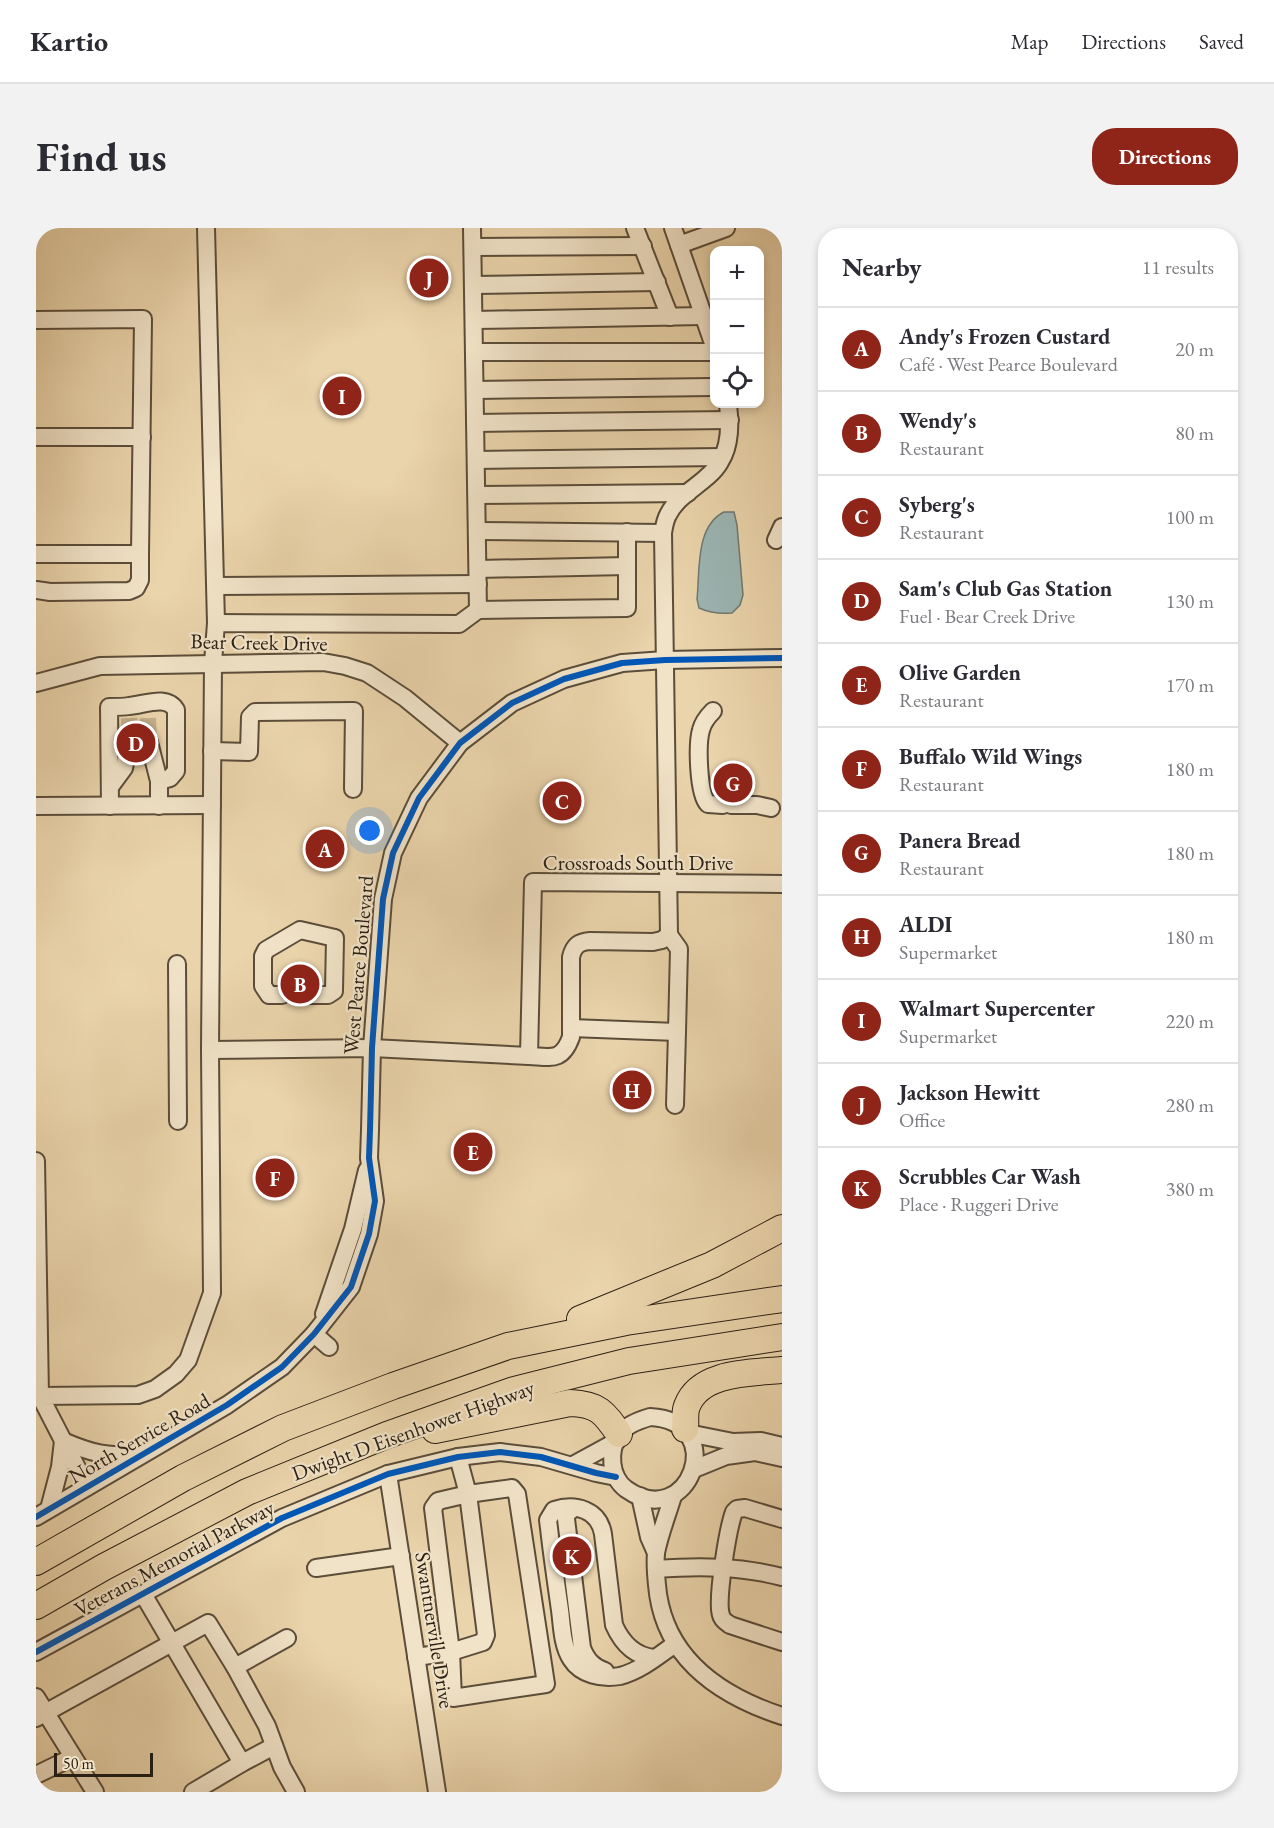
<!DOCTYPE html>
<meta charset="utf-8">
<style>
:root{--surface:#fff;--page:#f2f2f3;--text:#2b2b33;--muted:#7c7c81;--line:#e1e1e2;--accent:#8f2418}
body{margin:0;font-family:"EB Garamond",serif;background:var(--page);color:var(--text)}
.controls{position:absolute;right:18px;top:18px;display:grid;overflow:hidden;border-radius:12px;box-shadow:0 3px 9px #0003}
.controls button{width:54px;height:54px;display:grid;place-items:center;padding:0;border:0;border-bottom:2px solid var(--line);background:var(--surface);color:var(--text);font:30px sans-serif}
.scale{position:absolute;left:18px;bottom:15px;width:99px;box-sizing:border-box;padding-left:6px;border:3px solid #2b2014;border-top:0;font-size:16px;line-height:21px;white-space:nowrap;color:#2b2014;-webkit-text-stroke:4px #f1e3c8;paint-order:stroke}
.you{position:absolute;left:334px;top:603px;width:21px;height:21px;margin:-15px;border:4px solid #fff;border-radius:50%;background:#1a73e8;box-shadow:0 0 0 9px #1a73e833}
.badge{display:grid;place-items:center;width:39px;height:39px;border-radius:50%;background:var(--accent);color:#fff;font-size:20px;font-weight:700}
.pin{position:absolute;translate:-50% -50%;border:3px solid #fff;box-shadow:0 2px 6px #0006}
.list{margin:0;padding:0;list-style:none}
h2{display:flex;justify-content:space-between;align-items:center;height:78px;margin:0;padding:0 24px;font-size:26px}
h2 small{font-size:20px;font-weight:400;color:var(--muted)}
.list li{display:grid;grid-template-columns:39px 1fr auto;gap:18px;align-items:center;box-sizing:border-box;height:84px;padding:0 24px;border-top:2px solid var(--line)}
.list b{display:block;font-size:22px;white-space:nowrap}
.list p{margin:0;font-size:20px;white-space:nowrap;color:var(--muted)}
.list em{font-size:20px;font-style:normal;color:var(--muted)}
.icon{flex:none;width:33px;height:33px;fill:none;stroke:currentColor;stroke-width:2;stroke-linecap:round;stroke-linejoin:round}
.map{position:relative;flex:none;width:746px;height:1564px;overflow:hidden;border-radius:24px}
header{display:flex;align-items:center;gap:36px;box-sizing:border-box;height:84px;padding:0 30px;background:var(--surface);border-bottom:2px solid var(--line)}
header strong{font-size:28px}
nav{display:flex;gap:33px;margin-inline-start:auto;font-size:21px}
.intro{display:flex;align-items:center;justify-content:space-between;box-sizing:border-box;height:144px;padding:0 36px}
h1{margin:0;font-size:42px}
.button{padding:15px 27px;border-radius:24px;background:var(--accent);color:#fff;font-size:21px;font-weight:700}
main{display:flex;gap:36px;padding:0 36px}
aside{flex:1;background:var(--surface);border-radius:24px;box-shadow:0 3px 9px #0003}
.map>svg:first-child{display:block}
.water{fill:#9cb6b4;stroke:#6f7a74;stroke-width:1.5}
.lines{fill:none;stroke-linecap:round;stroke-linejoin:round}
.minor-tunnel{stroke:#c4b08d;stroke-width:16;stroke-dasharray:16 8;stroke-linecap:butt}
.minor-casing{stroke:#5b4d3a;stroke-width:20}
.highway-casing{stroke:#2b2014;stroke-width:28}
.minor{stroke:#f1e3c8;stroke-width:16}
.highway{stroke:#ead4ab;stroke-width:26}
.cycleway-casing{stroke:#f1e3c8;stroke-width:10}
.cycleway{stroke:#0057b8;stroke-width:6}
.labels{text-anchor:middle;dominant-baseline:central;stroke-width:4.5;stroke-linejoin:round;paint-order:stroke}
.street-label{font-size:21px;fill:#2b2014;stroke:#f1e3c8}
</style>
<header>
<strong>Kartio</strong>
<nav><a>Map</a><a>Directions</a><a>Saved</a></nav>
</header>
<div class="intro"><h1>Find us</h1><a class="button">Directions</a></div>
<main>
<div class="map">
<svg width="746" height="1564" viewBox="0 0 746 1564">
<rect width="100%" height="100%" fill="#ead4ab"/>
<filter id="stains"><feTurbulence type="fractalNoise" baseFrequency=".00333" numOctaves="4"/><feColorMatrix values="0 0 0 0 .2 0 0 0 0 .09 0 0 0 0 .02 0 0 0 .5 -.17"/></filter>
<radialGradient id="worn" r=".72"><stop offset=".6" stop-color="#630" stop-opacity="0"/><stop offset="1" stop-color="#630" stop-opacity=".3"/></radialGradient>
<!-- water -->
<path class="water" d="M688 284H698L701 297 707 367 704 377 696 385C684 386 674 385 663 380L661 371C664 344 659 298 688 284Z"/>
<g class="lines">
<!-- minor-tunnel -->
<g class="minor-tunnel">
<polyline points="93,490 94,513"/>
<polyline points="112,490 113,514"/>
</g>
<!-- minor casing -->
<g class="minor-casing">
<g id="minor">
<polyline points="170,0 180,395"/>
<polyline points="599,0 634,89"/>
<polyline points="637,0 678,118"/>
<polyline points="643,17 690,0"/>
<polyline points="437,19 607,18"/>
<polyline points="437,57 621,54"/>
<polyline points="0,92 107,91 104,326 0,326"/>
<polyline points="438,92 668,88"/>
<polyline points="438,124 678,124"/>
<polyline points="439,162 678,159"/>
<polyline points="439,195 694,192"/>
<polyline points="0,209 106,209"/>
<polyline points="440,232 686,229"/>
<polyline points="441,267 652,265"/>
<polyline points="441,303 627,305"/>
<polyline points="740,312 746,299"/>
<polyline points="442,341 591,338"/>
<polyline points="180,358 442,356"/>
<polyline points="0,362 14,364 93,363 100,360 104,352 104,326"/>
<polyline points="442,382 591,380 591,304"/>
<polyline points="0,455 64,438 287,434 309,438 331,445 369,470 424,515"/>
<path d="M677 483C671 489 667 494 665 502 661 516 662 566 672 576L687 577"/>
<polyline points="113,514 123,553"/>
<polyline points="176,523 213,524 214,489 219,484 318,483 317,561"/>
<polyline points="74,559 88,540 94,513"/>
<polyline points="695,577 721,577 735,580"/>
<polyline points="0,578 176,577"/>
<path d="M74 578 73 479C79 479 87 479 93 478 108 477 131 466 140 482V543L134 550 123 553V578"/>
<polyline points="141,736 142,893"/>
<polyline points="246,767 233,767 227,758 227,728 230,722 264,702 299,710 298,763 292,767 266,767"/>
<polyline points="535,800 641,804 643,721 633,707"/>
<polyline points="174,822 336,820 493,828 497,654 746,656"/>
<path d="M493 828C515 829 526 834 535 809V729C538 717 543 714 554 713L617 714 626 712 633 707 627 305C628 299 629 292 632 287 643 264 672 255 684 234 695 217 694 194 692 176"/>
<polyline points="639,877 641,804"/>
<polyline points="0,933 4,1168 0,1168"/>
<polyline points="288,1086 317,1001 331,942"/>
<polyline points="278,1106 293,1119"/>
<path d="M614 1189C695 1193 653 1306 590 1261 574 1249 572 1223 583 1207 589 1197 604 1192 614 1189Z"/>
<polyline points="652,1205 697,1214 725,1213 746,1218"/>
<polyline points="537,1237 581,1213"/>
<polyline points="658,1241 690,1228 719,1224 746,1230"/>
<polyline points="352,1246 401,1564"/>
<polyline points="51,1259 4,1168 102,1167 119,1161 140,1146 152,1132 176,1065 174,822 177,435 180,395 423,396 442,382 436,0"/>
<polygon points="432,1266 450,1407 447,1414 415,1424 397,1280 402,1273"/>
<polyline points="604,1268 613,1309 620,1325"/>
<path d="M637 1268C632 1285 623 1308 620 1325 619 1335 620 1347 621 1357 627 1429 682 1467 746 1488"/>
<path d="M538 1280 530 1286V1291L546 1420C551 1432 557 1439 569 1443"/>
<path d="M13 1281 24 1239 27 1213C57 1226 70 1228 102 1228"/>
<polyline points="0,1289 191,1177 246,1139 278,1106 315,1059 333,1006 339,973 333,930 334,902 336,820 347,671 357,625 383,570 424,515 476,475 528,451 586,435 629,432 746,430"/>
<path d="M746 1291 709 1280 701 1281 698 1284C692 1300 680 1372 685 1387 686 1392 690 1394 694 1397L746 1414"/>
<polyline points="280,1340 365,1328"/>
<path d="M620 1341C663 1338 704 1338 746 1349"/>
<polyline points="107,1366 206,1535 157,1564"/>
<polyline points="0,1424 246,1290 352,1246 422,1229 464,1224 505,1229 560,1245 580,1249"/>
<polyline points="380,1429 415,1424 417,1470 510,1456 481,1266 476,1260 432,1266 422,1229"/>
<path d="M618 1430C598 1428 586 1415 578 1397L567 1306C563 1282 540 1275 518 1282L512 1292 513 1300C516 1327 520 1354 524 1382 526 1397 526 1417 535 1431 545 1447 566 1451 584 1448 604 1443 622 1428 639 1416"/>
<polyline points="199,1439 231,1498 246,1539 260,1564"/>
<polyline points="0,1469 59,1564"/>
<polyline points="0,1490 172,1395 199,1439 251,1410"/>
<polyline points="206,1535 238,1518"/>
<polyline points="0,1547 37,1529"/>
</g>
</g>
<!-- highway casing -->
<g class="highway-casing">
<g id="highway">
<polyline points="544,1091 676,1037 746,1000"/>
<path d="M649 1201C650 1194 648 1185 651 1178 664 1143 716 1145 746 1142"/>
<path d="M399 1202 534 1175C562 1176 568 1184 583 1206"/>
<polyline points="0,1334 147,1250 247,1200 357,1158 472,1118 590,1094 746,1071"/>
<polyline points="0,1378 68,1339 211,1264 351,1207 478,1162 593,1133 746,1109"/>
</g>
</g>
<!-- minor -->
<use href="#minor" class="minor"/>
<!-- highway -->
<use href="#highway" class="highway"/>
<!-- cycleway casing -->
<g class="cycleway-casing">
<g id="cycleway">
<polyline points="0,1289 191,1177 246,1139 278,1106 315,1059 333,1006 339,973 333,930 334,902 336,820 347,671 357,625 383,570 424,515 476,475 528,451 586,435 629,432 746,430"/>
<polyline points="0,1424 246,1290 352,1246 422,1229 464,1224 505,1229 560,1245 580,1249"/>
</g>
</g>
<!-- cycleway -->
<use href="#cycleway" class="cycleway"/>
</g>
<g class="labels">
<!-- street labels -->
<g class="street-label">
<text transform="translate(223 414) rotate(1)">Bear Creek Drive</text>
<text x="602" y="634">Crossroads South Drive</text>
<text transform="translate(322 737) rotate(-85)">West Pearce Boulevard</text>
<text transform="translate(377 1202) rotate(-20)">Dwight D Eisenhower Highway</text>
<text transform="translate(103 1210) rotate(-30)">North Service Road</text>
<text transform="translate(138 1330) rotate(-28)">Veterans Memorial Parkway</text>
<text transform="translate(399 1402) rotate(81)">Swantnerville Drive</text>
</g>
</g>
<rect width="100%" height="100%" filter="url(#stains)"/>
<rect width="100%" height="100%" fill="url(#worn)"/>
</svg>
<div class="controls">
<button>+</button>
<button>−</button>
<button><svg class="icon" aria-label="locate" viewBox="0 0 24 24"><circle cx="12" cy="12" r="6"/><path d="M12 2v4M12 18v4M2 12h4M18 12h4"/></svg></button>
</div>
<div class="scale">50 m</div>
<div class="you"></div>
<div class="pin badge" style="left:289px;top:621px">A</div>
<div class="pin badge" style="left:264px;top:756px">B</div>
<div class="pin badge" style="left:526px;top:573px">C</div>
<div class="pin badge" style="left:100px;top:515px">D</div>
<div class="pin badge" style="left:437px;top:924px">E</div>
<div class="pin badge" style="left:239px;top:950px">F</div>
<div class="pin badge" style="left:697px;top:555px">G</div>
<div class="pin badge" style="left:596px;top:862px">H</div>
<div class="pin badge" style="left:306px;top:168px">I</div>
<div class="pin badge" style="left:393px;top:50px">J</div>
<div class="pin badge" style="left:536px;top:1328px">K</div>
</div>
<aside>
<h2>Nearby<small>11 results</small></h2>
<ul class="list">
<li><span class="badge">A</span><div><b>Andy's Frozen Custard</b><p>Café · West Pearce Boulevard</p></div><em>20 m</em></li>
<li><span class="badge">B</span><div><b>Wendy's</b><p>Restaurant</p></div><em>80 m</em></li>
<li><span class="badge">C</span><div><b>Syberg's</b><p>Restaurant</p></div><em>100 m</em></li>
<li><span class="badge">D</span><div><b>Sam's Club Gas Station</b><p>Fuel · Bear Creek Drive</p></div><em>130 m</em></li>
<li><span class="badge">E</span><div><b>Olive Garden</b><p>Restaurant</p></div><em>170 m</em></li>
<li><span class="badge">F</span><div><b>Buffalo Wild Wings</b><p>Restaurant</p></div><em>180 m</em></li>
<li><span class="badge">G</span><div><b>Panera Bread</b><p>Restaurant</p></div><em>180 m</em></li>
<li><span class="badge">H</span><div><b>ALDI</b><p>Supermarket</p></div><em>180 m</em></li>
<li><span class="badge">I</span><div><b>Walmart Supercenter</b><p>Supermarket</p></div><em>220 m</em></li>
<li><span class="badge">J</span><div><b>Jackson Hewitt</b><p>Office</p></div><em>280 m</em></li>
<li><span class="badge">K</span><div><b>Scrubbles Car Wash</b><p>Place · Ruggeri Drive</p></div><em>380 m</em></li>
</ul>
</aside>
</main>
